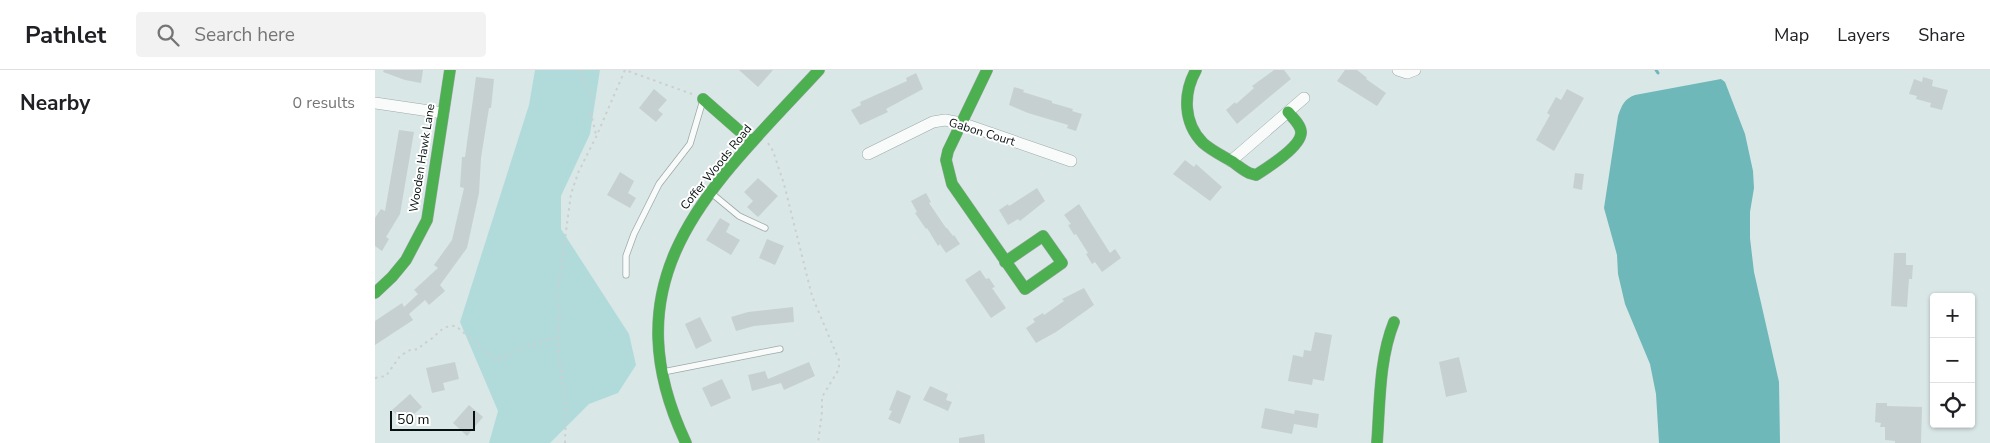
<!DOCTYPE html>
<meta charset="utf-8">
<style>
:root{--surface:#fff;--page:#f2f2f2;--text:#202124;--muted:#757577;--line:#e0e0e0}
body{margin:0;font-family:"Nunito Sans",sans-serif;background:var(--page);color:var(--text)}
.controls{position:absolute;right:15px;bottom:15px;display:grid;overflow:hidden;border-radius:5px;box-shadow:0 1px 4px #0004}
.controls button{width:45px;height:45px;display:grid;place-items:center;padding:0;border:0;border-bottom:1px solid var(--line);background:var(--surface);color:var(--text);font:25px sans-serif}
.scale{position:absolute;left:15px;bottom:12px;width:85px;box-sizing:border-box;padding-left:5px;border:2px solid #071010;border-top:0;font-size:14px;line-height:18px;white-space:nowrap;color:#071010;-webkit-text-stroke:4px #fff;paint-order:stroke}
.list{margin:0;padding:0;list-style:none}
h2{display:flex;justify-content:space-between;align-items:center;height:65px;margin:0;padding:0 20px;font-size:21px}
h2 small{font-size:16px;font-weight:400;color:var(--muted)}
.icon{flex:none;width:28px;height:28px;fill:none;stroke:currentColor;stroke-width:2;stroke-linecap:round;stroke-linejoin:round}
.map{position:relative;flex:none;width:1615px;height:373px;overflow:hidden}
header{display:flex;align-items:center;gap:30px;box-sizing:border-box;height:70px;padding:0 25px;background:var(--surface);border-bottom:1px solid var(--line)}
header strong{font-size:24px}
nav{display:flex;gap:28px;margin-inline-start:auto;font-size:18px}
.search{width:350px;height:45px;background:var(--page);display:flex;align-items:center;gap:12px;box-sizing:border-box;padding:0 18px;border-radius:5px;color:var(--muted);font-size:19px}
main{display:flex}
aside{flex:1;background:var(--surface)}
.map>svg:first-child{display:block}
.green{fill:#b1dbdb}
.water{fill:#6eb8b9}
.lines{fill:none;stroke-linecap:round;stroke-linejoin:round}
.stream{stroke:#6eb8b9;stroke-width:3}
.building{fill:#c6d0d0}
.lane-casing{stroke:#9ea8a8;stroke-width:7}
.street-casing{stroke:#9ea8a8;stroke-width:12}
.fast-casing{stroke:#9ea8a8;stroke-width:12}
.path{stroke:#cccfcf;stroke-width:2;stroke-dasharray:2.5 4;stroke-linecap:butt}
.lane{stroke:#f9fbfb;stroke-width:5.5}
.street{stroke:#f9fbfb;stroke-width:11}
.fast{stroke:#4caf50;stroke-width:11}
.labels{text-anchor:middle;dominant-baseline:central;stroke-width:4;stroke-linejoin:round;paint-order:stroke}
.street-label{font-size:12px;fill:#071010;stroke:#fff}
</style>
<header>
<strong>Pathlet</strong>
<div class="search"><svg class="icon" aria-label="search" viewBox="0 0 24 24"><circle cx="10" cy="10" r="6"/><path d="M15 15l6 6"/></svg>Search here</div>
<nav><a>Map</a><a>Layers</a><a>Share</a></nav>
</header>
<main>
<aside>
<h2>Nearby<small>0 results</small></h2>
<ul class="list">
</ul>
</aside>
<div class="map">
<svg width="1615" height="373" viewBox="0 0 1615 373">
<rect width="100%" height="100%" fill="#dae7e7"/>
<!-- green -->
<polygon class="green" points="160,0 225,0 215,64 186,126 186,159 254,264 261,295 243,323 214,334 175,373 114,373 123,341 85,252 154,35"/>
<!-- water -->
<path class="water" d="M1346 9 1350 12 1370 64 1378 101 1379 118 1375 142V168L1379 202 1404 312 1405 373H1284L1281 324 1275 294 1250 234 1243 204 1242 185 1229 138 1243 46C1247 35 1249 29 1260 25Z"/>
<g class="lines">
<!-- stream -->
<polyline class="stream" points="1281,0 1283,3"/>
</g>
<!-- building -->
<g class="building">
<polygon points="9,0 48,0 46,13 30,10 8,2"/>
<polygon points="364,0 398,0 383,17"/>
<polygon points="899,0 909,0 916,9 862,54 851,40 860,32 861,34 879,18 877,16"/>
<polygon points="970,0 982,0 992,8 991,9 1011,23 1002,36 962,11"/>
<polygon points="541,3 548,19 511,39 513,42 485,55 476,40 486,35 485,32 532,11 531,8"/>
<polygon points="101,7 119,9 116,38 114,38 106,88 104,123 92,178 65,215 70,221 54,235 50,230 34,244 38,250 0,275 0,251 27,233 29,237 43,224 39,220 63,198 59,195 77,170 89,118 85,117 87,87 90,87"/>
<polygon points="1548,7 1558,10 1557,16 1573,20 1567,40 1555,37 1556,33 1541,29 1542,26 1534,24 1539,9 1547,12"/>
<polygon points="639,17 649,20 648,22 677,31 677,33 698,39 697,41 707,44 701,61 692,58 693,55 653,43 634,35"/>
<polygon points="279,19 292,30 283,40 288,44 281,52 264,38"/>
<polygon points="1192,19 1209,28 1179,81 1161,70 1175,45 1172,43 1181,27 1186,30"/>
<polygon points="24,60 39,62 25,144 11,167 14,169 7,181 0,176 0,148 6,139 10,141"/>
<polygon points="810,90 819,97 821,94 847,117 835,131 798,104"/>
<polygon points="245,102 259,111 253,123 261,128 255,138 232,125"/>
<polygon points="1200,103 1209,104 1207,120 1198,118"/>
<polygon points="383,108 403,126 383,147 372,137 378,131 369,122"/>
<polygon points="662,118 670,131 645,151 643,149 633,155 624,140 633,134 634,136"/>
<polygon points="551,123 556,132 554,133 571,158 572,158 578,166 579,165 585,174 571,183 565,174 563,176 552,158 551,159 540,143 542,142 536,131"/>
<polygon points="704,134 735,183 740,179 746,188 727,202 720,192 717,194 711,184 713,183 701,164 699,165 693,155 696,154 689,145"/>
<polygon points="345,148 355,154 351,162 365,170 356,185 331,170"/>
<polygon points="392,169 409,176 400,195 384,188"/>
<polygon points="1519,183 1531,183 1531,195 1538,195 1537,209 1534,209 1532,237 1516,236"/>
<polygon points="605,200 611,209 614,208 620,217 617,218 631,238 616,248 590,210"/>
<polygon points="709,218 719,235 681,262 661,273 651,258 660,252 658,249 668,243 669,245 689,231 687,229"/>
<polygon points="418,237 419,252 379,256 361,261 356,247 373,242"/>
<polygon points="325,247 337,271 321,279 310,254"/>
<polygon points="940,262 957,265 949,311 938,309 937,315 913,311 918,285 928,287 929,280 936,281"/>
<polygon points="1084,287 1092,322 1071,327 1064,292"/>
<polygon points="80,292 84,309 68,313 70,320 57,323 51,298"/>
<polygon points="434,292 440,306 409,320 406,313 377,321 373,305 390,301 393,309"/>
<polygon points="347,309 356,328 336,337 327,318"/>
<polygon points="555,316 573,324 571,330 577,332 573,341 548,330"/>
<polygon points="522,320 536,326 525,354 513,349 517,341 514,340"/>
<polygon points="35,324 47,337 29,353 17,340"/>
<polygon points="1501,333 1512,333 1512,336 1547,337 1546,373 1520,373 1520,371 1510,370 1510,357 1505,357 1506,353 1500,352"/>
<polygon points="94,335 108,347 92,366 78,353"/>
<polygon points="890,338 919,344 920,340 944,344 942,358 919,354 917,364 886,358"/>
<polygon points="609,364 610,373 584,373 584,368"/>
</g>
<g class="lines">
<!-- lane casing -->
<g class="lane-casing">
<g id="lane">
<polyline points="335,122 364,146 390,158"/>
<polyline points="251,205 251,186 259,164 284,114 315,74 328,30"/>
<polyline points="288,302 405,279"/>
</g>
</g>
<!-- street casing -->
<g class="street-casing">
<g id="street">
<polyline points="1023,0 1032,3 1040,0"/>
<polyline points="0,33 68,43"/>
<polyline points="493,84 558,52 570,50 586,53 696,91"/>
<polyline points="856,91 929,28"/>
</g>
</g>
<!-- fast casing -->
<g class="fast-casing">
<g id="fast">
<polyline points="612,0 573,81 571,90 577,114 650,219 687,193 668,166 630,192"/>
<path d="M821 0C808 23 808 53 828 73 837 81 848 86 858 92 863 96 868 100 874 103L881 105C892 98 927 76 926 62 926 55 917 47 913 42"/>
<polyline points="328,29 377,72"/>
<polyline points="0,223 17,207 31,190 52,150 75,0"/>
<path d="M311 373C231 204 338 115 444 0"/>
<path d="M1002 373C1005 333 1004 289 1019 252"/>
</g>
</g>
<!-- path -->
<g class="path">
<polyline points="205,0 210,15 218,26 216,43 221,65"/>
<polyline points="393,73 398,81 409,114 437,226 464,290 464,299 447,327 447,342 443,373"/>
<path d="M0 308 11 306 25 286 35 280 44 279C48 273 51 273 56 269 65 262 68 255 81 256L120 290C139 286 165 265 184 270"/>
<polyline points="190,373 191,339 183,275 185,246 182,228 196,124 203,103 221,67 250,0 317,24"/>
</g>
<!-- lane -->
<use href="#lane" class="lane"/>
<!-- street -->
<use href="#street" class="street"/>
<!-- fast -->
<use href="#fast" class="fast"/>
</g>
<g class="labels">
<!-- street labels -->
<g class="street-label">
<text transform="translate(607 62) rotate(17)">Gabon Court</text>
<text transform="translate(47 88) rotate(-81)">Wooden Hawk Lane</text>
<text transform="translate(341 97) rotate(-51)">Coffer Woods Road</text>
</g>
</g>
</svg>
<div class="controls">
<button>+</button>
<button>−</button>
<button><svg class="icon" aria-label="locate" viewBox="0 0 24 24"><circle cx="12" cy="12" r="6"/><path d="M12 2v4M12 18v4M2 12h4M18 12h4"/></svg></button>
</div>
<div class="scale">50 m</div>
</div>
</main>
